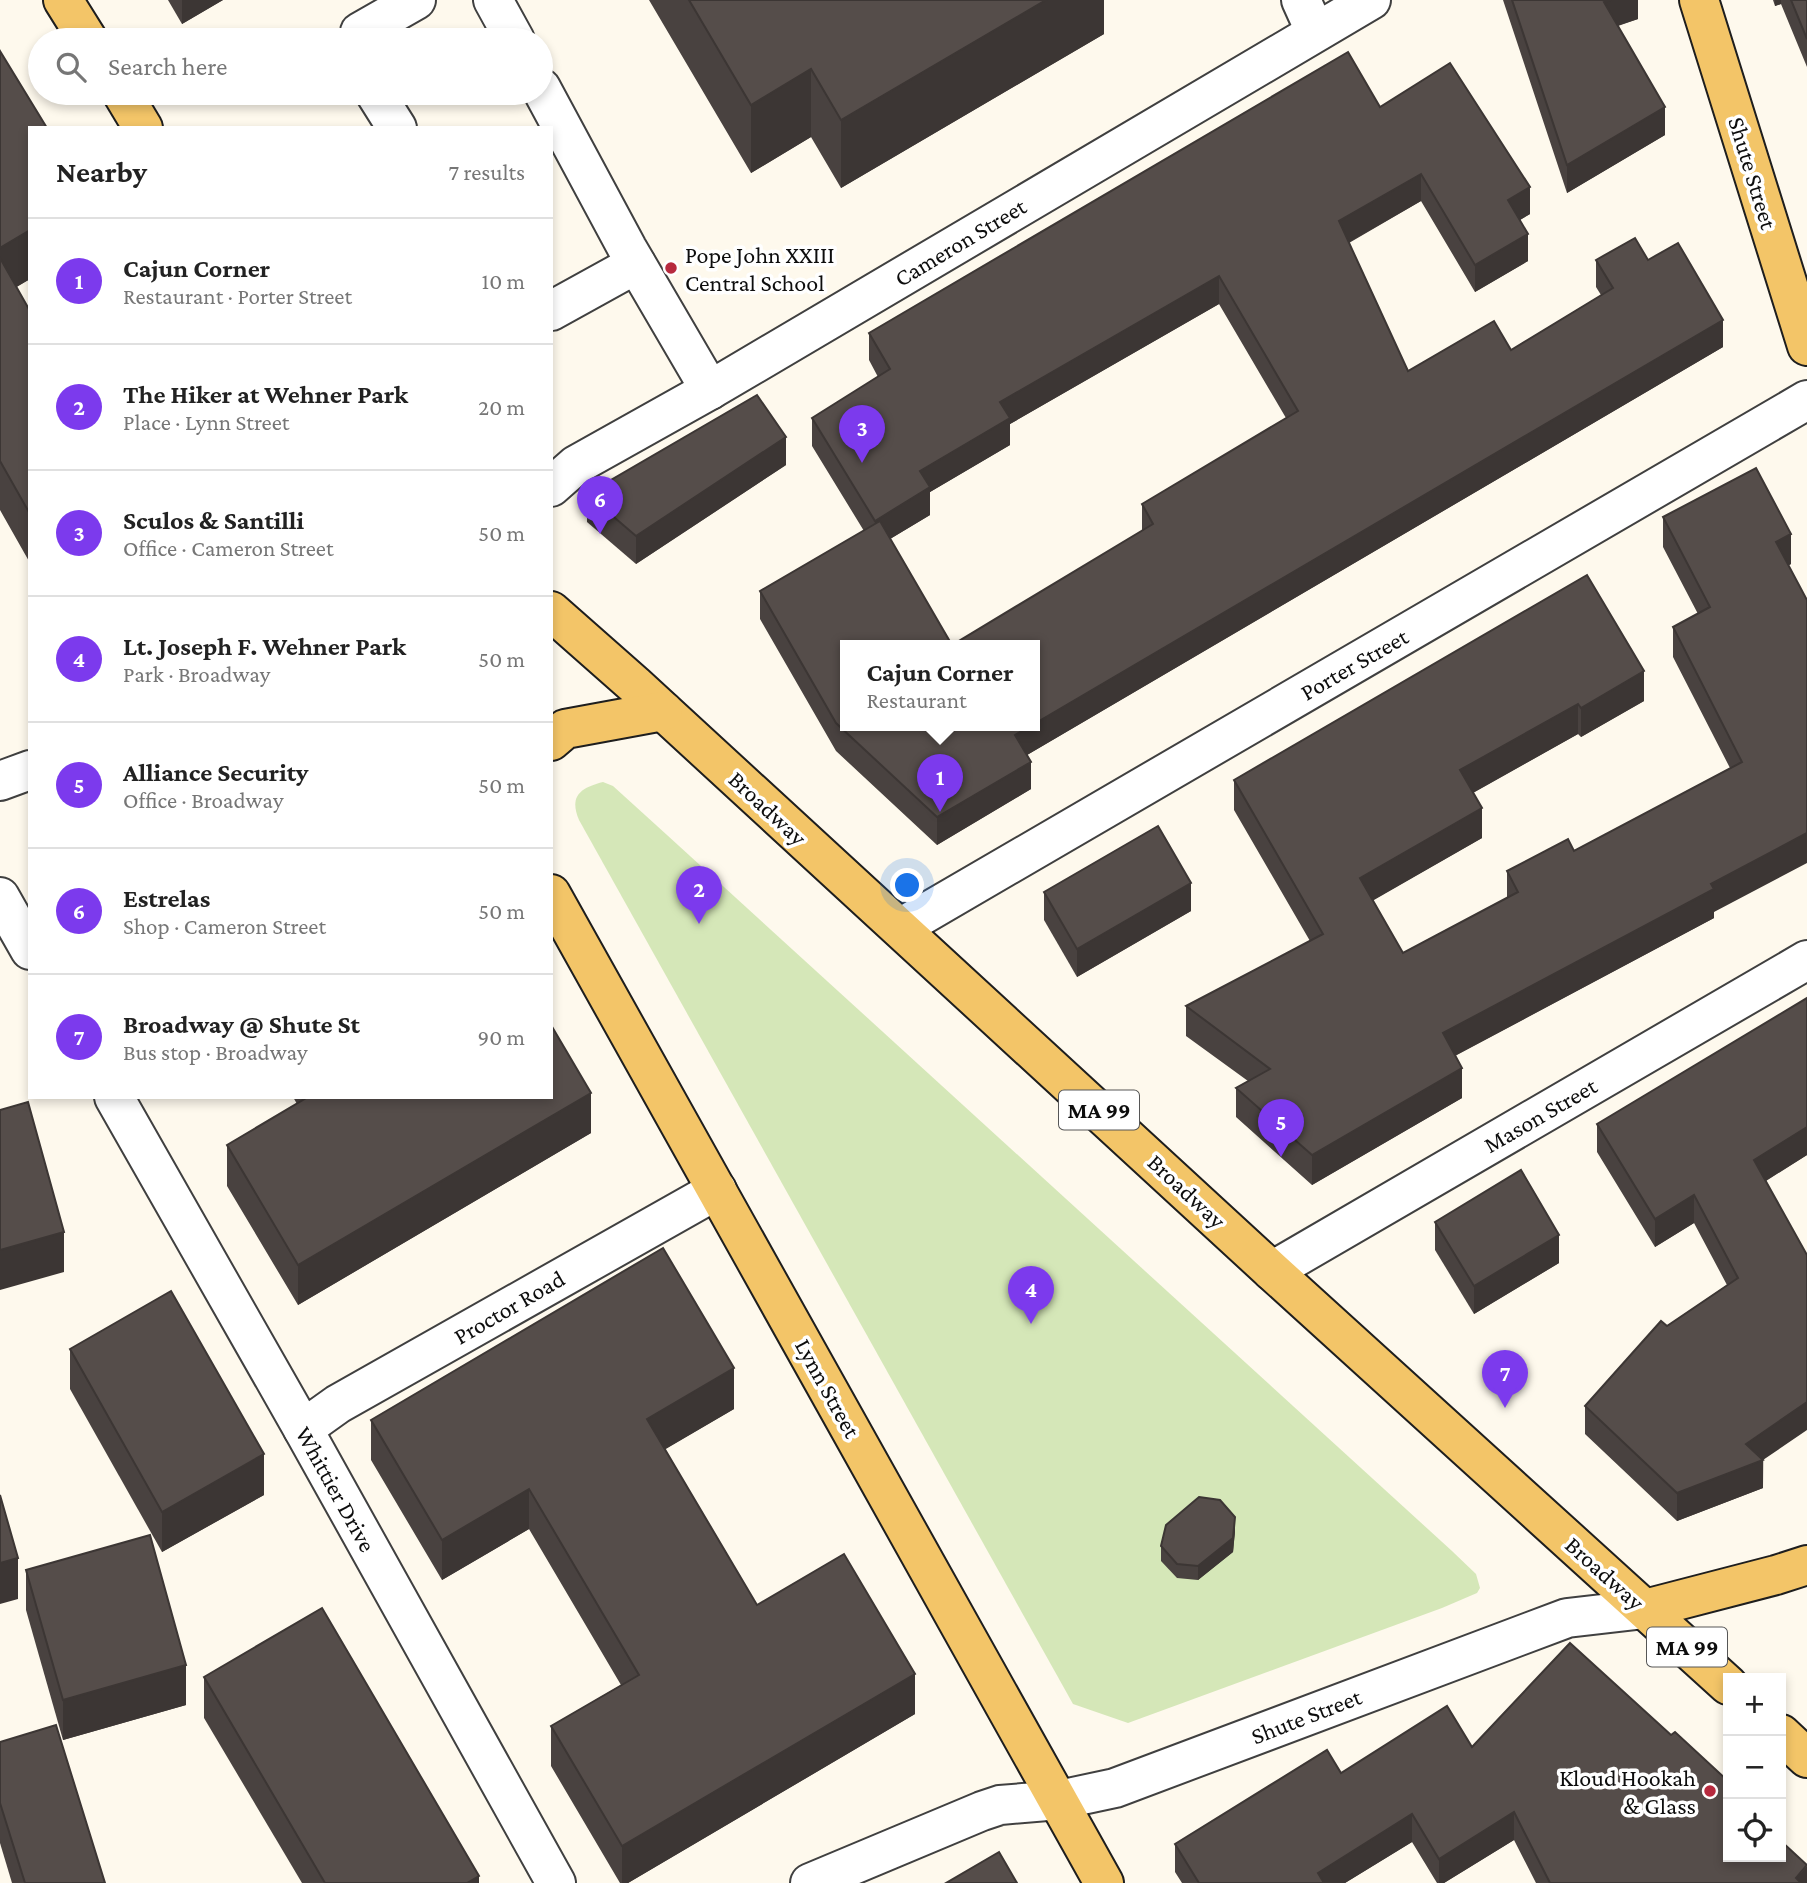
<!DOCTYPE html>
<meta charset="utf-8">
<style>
:root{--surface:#fff;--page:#f2f2f2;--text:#222;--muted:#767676;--line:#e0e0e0;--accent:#7c3aed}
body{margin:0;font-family:"Crimson Pro",serif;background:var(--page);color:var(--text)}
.controls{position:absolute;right:21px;bottom:21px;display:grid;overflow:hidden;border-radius:0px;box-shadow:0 4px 10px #0003}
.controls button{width:63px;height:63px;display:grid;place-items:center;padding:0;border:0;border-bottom:2px solid var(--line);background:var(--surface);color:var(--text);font:35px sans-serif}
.you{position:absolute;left:908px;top:886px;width:24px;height:24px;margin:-18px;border:5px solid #fff;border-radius:50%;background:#1a73e8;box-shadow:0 0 0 10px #1a73e833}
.badge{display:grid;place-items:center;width:46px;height:46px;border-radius:50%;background:var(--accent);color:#fff;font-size:23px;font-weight:700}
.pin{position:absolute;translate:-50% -58px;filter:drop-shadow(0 2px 4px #0008)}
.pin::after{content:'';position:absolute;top:37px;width:24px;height:21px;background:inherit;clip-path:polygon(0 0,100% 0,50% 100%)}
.popup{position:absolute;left:840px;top:640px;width:200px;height:91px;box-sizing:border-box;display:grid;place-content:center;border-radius:0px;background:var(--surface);filter:drop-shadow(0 2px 5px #0005);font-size:23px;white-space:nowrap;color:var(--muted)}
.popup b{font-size:26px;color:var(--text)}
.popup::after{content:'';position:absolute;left:50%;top:100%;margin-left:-14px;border:14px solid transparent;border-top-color:var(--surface)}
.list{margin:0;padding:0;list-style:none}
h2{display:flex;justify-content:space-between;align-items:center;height:91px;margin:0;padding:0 28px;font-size:30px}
h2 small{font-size:23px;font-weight:400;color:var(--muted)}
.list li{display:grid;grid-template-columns:46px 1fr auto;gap:21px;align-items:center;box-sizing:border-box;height:126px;padding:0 28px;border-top:2px solid var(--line)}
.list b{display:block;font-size:26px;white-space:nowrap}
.list p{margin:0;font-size:23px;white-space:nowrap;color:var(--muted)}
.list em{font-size:23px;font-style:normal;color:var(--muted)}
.icon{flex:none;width:38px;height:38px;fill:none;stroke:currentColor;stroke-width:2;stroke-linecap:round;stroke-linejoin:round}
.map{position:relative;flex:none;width:1807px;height:1883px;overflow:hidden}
.search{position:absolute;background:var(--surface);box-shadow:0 4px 10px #0003;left:28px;top:28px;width:525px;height:77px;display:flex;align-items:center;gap:18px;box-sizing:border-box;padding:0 24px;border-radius:38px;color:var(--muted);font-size:26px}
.panel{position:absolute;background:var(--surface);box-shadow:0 4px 10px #0003;left:28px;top:126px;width:525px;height:973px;border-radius:0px}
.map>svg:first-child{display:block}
.green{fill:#d5e7b8}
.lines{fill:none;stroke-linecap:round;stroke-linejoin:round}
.minor-casing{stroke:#404040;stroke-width:42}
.major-casing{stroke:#1e1e1e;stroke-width:42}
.minor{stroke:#fff;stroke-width:38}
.major{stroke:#f3c568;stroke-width:38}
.wall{fill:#494240;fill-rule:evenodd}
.shaded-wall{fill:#3c3634}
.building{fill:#554d4a;stroke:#3c3634;stroke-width:2}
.poi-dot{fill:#b72a3e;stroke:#fff;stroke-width:2.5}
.labels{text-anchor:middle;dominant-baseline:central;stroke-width:7;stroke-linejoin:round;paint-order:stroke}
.shield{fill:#fff;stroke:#565656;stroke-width:2}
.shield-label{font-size:23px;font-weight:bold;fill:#0d0d0d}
.street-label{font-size:24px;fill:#0d0d0d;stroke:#fff}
.poi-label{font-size:24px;fill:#0d0d0d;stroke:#fff;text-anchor:start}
</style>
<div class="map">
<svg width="1807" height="1883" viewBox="0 0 1807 1883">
<rect width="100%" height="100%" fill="#fef9ed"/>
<!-- green -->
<path class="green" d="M603 782 613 786 667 835 1452 1551 1476 1574 1480 1588 1477 1593 1442 1608 1128 1723 1073 1704 579 820C569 796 580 788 603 782Z"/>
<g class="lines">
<!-- minor casing -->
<g class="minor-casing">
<g id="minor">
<polyline points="493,0 515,40"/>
<polyline points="1301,0 1315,31"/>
<polyline points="360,40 360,32 416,0"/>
<polyline points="541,88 627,248 710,390"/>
<polyline points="375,93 397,128"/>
<polyline points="551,311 636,264"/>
<polyline points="551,487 576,465 710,390 1371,0"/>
<polyline points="0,781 30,770"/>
<polyline points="0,897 30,950"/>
<polyline points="900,928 1807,400"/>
<polyline points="114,1097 303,1429 556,1883"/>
<polyline points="1272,1271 1807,960"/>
<polyline points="303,1429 338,1404 717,1190"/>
<polyline points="810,1883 982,1811 1000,1805 1059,1800 1115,1788 1567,1618 1645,1609"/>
</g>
</g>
<!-- major casing -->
<g class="major-casing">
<g id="major">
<polyline points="63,0 88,40"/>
<polyline points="1699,0 1807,346"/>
<polyline points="122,93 143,128"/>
<polyline points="551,611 636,686 1272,1271 1728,1685"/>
<polyline points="551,741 565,729 663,711"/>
<polyline points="551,894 1104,1883"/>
<polyline points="1645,1609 1776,1575 1807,1565"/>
<polyline points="1781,1734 1807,1758"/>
</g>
</g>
<!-- minor -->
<use href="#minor" class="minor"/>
<!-- major -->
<use href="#major" class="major"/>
</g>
<!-- wall -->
<g class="wall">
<polygon points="168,0 223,0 182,24"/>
<polygon points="649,0 1104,0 1104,34 841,188 811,137 751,173"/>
<polygon points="1503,0 1638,0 1638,19 1618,26 1665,135 1567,193"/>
<polygon points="1773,0 1807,0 1807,67 1781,4 1775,6"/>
<polygon points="0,51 30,128 30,279 16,287 30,311 30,563 0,510"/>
<path d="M1380 107 1530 214 1520 220 1528 261 1475 292 1421 201 1349 243 1408 371 1511 350 1601 295 1596 287V260H1648L1723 347 1027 755 1031 789 937 845 836 751 760 619V591L864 531 812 446V418L878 377 869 360V333ZM1219 304 1286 418 1142 504V531L952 645 890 539 930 515V492L1010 445V424Z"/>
<polygon points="786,465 636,564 587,522 587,494"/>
<polygon points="1663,517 1791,564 1789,565 1714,912 1714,918 1455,1056 1462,1098 1312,1185 1236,1117 1236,1088 1248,1081 1186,1036 1186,1006 1310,941 1234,810 1234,780 1587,575 1644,701 1581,737 1578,734 1473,793 1482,838 1373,900 1403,953 1507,898 1507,871 1574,851 1730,768 1673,657 1673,627 1698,614 1663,547"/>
<polygon points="1044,892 1191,911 1077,977 1044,920"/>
<polygon points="1807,998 1807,1155 1766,1181 1763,1488 1677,1521 1585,1434 1585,1406 1667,1326 1727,1285 1694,1223 1655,1247 1597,1152 1597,1124"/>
<polygon points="293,1097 551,1097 591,1133 298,1305 227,1186 227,1145 297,1104"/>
<polygon points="1435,1222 1559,1263 1474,1314 1435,1250"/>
<polygon points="70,1349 264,1495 162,1552 70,1389"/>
<polygon points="734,1409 665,1449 757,1605 915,1714 628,1883 620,1883 551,1766 551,1726 621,1685 529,1529 442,1580 371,1460 371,1420"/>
<polygon points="1235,1531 1233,1552 1198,1580 1177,1578 1161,1561 1161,1546"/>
<polygon points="26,1570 186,1705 63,1740 26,1610"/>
<polygon points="204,1677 479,1883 302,1883 204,1718"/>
<polygon points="0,1742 105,1883 12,1883 0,1843"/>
<polygon points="1472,1747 1728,1857 1807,1883 1536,1883 1514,1840 1444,1883 1437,1883 1412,1842 1345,1883 1182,1883 1175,1872 1175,1844 1341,1773"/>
</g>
<!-- shaded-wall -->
<g class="shaded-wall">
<polygon points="182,0 223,0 182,24"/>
<polygon points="1046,0 1104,0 1104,34 841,188 841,120"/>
<polygon points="1611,0 1638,0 1638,19 1604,30 1604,2"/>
<polygon points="1775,0 1781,0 1781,4 1775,6"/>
<polygon points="811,69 811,137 751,173 751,105"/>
<polygon points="1665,107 1665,135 1567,193 1567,165"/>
<polygon points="1421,174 1421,201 1339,248 1339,221"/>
<polygon points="1530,187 1530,214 1508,227 1508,200"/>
<polygon points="30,230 30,279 0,297 0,248"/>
<polygon points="1528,234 1528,261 1475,292 1475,265"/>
<polygon points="1219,276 1219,304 1010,424 1010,445 930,492 930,515 875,548 875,521 920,471 1000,402"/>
<polygon points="1723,320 1723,347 1015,762 1015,735 1030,726 1034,726 1034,724"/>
<polygon points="786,437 786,465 636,564 636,536"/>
<polygon points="1791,534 1791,564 1776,572 1776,542"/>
<polygon points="1644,671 1644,701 1581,737 1581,708"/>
<polygon points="1578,704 1578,734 1460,800 1460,770"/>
<polygon points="1031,762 1031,789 937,845 937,817"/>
<polygon points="1482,808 1482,838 1360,908 1360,878"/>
<polygon points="1807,833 1807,863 1714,912 1714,918 1443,1062 1443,1033 1711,884"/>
<polygon points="1191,883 1191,911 1077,977 1077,949"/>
<polygon points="1462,1068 1462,1098 1312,1185 1312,1155"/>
<polygon points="591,1093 591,1133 298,1305 298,1265"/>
<polygon points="1807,1127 1807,1155 1754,1188 1754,1160"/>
<polygon points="1694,1195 1694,1223 1655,1247 1655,1219"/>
<polygon points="64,1232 64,1272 0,1290 0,1250"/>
<polygon points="1559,1235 1559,1263 1474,1314 1474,1286"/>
<polygon points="734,1368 734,1409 647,1460 647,1419"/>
<polygon points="1807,1402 1807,1430 1763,1460 1763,1488 1677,1521 1677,1493 1746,1444"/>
<polygon points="264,1454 264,1495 162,1552 162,1512"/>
<polygon points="529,1489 529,1529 442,1580 442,1540"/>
<polygon points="1235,1517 1235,1531 1233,1552 1198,1580 1198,1566"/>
<polygon points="18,1558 18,1599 0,1604 0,1563"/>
<polygon points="186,1665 186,1705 63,1740 63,1700"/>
<polygon points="915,1674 915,1714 628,1883 622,1883 622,1846"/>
<polygon points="1514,1812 1514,1840 1444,1883 1439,1883 1439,1859"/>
<polygon points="1412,1814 1412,1842 1345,1883 1318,1883 1318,1873"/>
<polygon points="1807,1866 1807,1883 1796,1883 1796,1878"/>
<polygon points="479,1876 479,1883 467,1883"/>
</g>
<!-- building -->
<g class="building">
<polygon points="689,0 1046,0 841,120 811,69 751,105"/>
<polygon points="1512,0 1611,0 1604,2 1665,107 1567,165"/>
<polygon points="1791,0 1807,0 1807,39"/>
<polygon points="0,51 47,128 30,128 30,230 0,248"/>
<polygon points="1348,52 1380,107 1450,63 1530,187 1508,200 1528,234 1475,265 1421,174 1339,221 1408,371 1494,321 1511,350 1613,288 1596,260 1635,238 1648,260 1678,243 1723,320 1034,724 1034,646 845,646 845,726 1030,726 1015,735 1031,762 937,817 836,723 760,591 880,521 952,645 1153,524 1142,504 1298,411 1219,276 1000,402 1010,418 920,471 930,487 875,521 812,418 890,369 869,333"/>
<polygon points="0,258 30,311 30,514 0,461"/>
<polygon points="757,395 786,437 636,536 587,494"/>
<polygon points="1756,468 1791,534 1776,542 1807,600 1807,833 1711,884 1714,889 1443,1033 1462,1068 1312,1155 1236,1088 1270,1069 1186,1006 1323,934 1234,780 1587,575 1644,671 1581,708 1578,704 1460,770 1482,808 1360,878 1403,953 1518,892 1507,871 1568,839 1574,851 1742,762 1673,627 1710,607 1663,517"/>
<polygon points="1158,826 1191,883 1077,949 1044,892"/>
<polygon points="1807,998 1807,1127 1754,1160 1807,1255 1807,1402 1746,1444 1763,1460 1677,1493 1585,1406 1661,1321 1667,1326 1738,1278 1694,1195 1655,1219 1597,1124"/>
<polygon points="551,1025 591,1093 298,1265 227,1145 308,1097 551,1097"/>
<polygon points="28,1102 64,1232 0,1250 0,1110"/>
<polygon points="1521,1170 1559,1235 1474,1286 1435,1222"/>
<polygon points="663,1248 734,1368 647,1419 757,1605 844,1554 915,1674 622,1846 551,1726 639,1675 529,1489 442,1540 371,1420"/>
<polygon points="171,1291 264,1454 162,1512 70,1349"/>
<polygon points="0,1495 18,1558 0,1563"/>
<polygon points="1199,1497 1220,1500 1235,1517 1233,1538 1198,1566 1177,1564 1161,1546 1166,1525"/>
<polygon points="150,1535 186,1665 63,1700 26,1570"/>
<polygon points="322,1608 479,1876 467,1883 325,1883 204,1677"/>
<polygon points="1570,1643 1671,1735 1675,1732 1728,1781 1728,1787 1725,1791 1728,1794 1728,1857 1781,1857 1781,1841 1807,1865 1796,1878 1801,1883 1550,1883 1514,1812 1439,1859 1412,1814 1318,1873 1324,1883 1199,1883 1175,1844 1327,1750 1341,1773 1447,1706 1472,1747"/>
<polygon points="56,1725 105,1883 25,1883 0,1803 0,1742"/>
<polygon points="999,1852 1017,1883 946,1883"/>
</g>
<!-- markers -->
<g class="poi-dot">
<circle cx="671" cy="268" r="7"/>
<circle cx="1710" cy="1791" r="7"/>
</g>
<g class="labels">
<!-- shield labels -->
<g class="shield">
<rect x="1059" y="1090.5" width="80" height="39" rx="5"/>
<rect x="1647" y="1627.5" width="80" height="39" rx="5"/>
</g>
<g class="shield-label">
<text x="1099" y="1110">MA 99</text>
<text x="1687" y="1647">MA 99</text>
</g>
<!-- street labels -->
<g class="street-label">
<text transform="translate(1753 173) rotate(73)">Shute Street</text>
<text transform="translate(960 242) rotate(-31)">Cameron Street</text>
<text transform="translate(1354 664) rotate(-30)">Porter Street</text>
<text transform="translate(768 808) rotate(43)">Broadway</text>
<text transform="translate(1540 1115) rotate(-30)">Mason Street</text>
<text transform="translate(1187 1191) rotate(43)">Broadway</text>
<text transform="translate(509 1307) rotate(-30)">Proctor Road</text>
<text transform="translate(828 1388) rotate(61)">Lynn Street</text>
<text transform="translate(336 1489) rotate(61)">Whittier Drive</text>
<text transform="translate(1605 1573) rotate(42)">Broadway</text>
<text transform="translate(1306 1716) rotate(-21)">Shute Street</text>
</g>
<!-- poi labels -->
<g class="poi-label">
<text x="685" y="254">Pope John XXIII<tspan x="685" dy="28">Central School</tspan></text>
<text x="1696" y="1777" text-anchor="end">Kloud Hookah<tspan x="1696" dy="28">&amp; Glass</tspan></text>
</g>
</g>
</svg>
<div class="controls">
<button>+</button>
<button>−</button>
<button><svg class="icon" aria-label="locate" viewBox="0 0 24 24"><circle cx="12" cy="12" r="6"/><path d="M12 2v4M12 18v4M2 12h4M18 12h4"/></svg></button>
</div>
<div class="you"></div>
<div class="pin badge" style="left:940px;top:812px">1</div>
<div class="popup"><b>Cajun Corner</b>Restaurant</div>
<div class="pin badge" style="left:699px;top:924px">2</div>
<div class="pin badge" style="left:862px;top:463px">3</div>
<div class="pin badge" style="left:1031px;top:1324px">4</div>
<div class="pin badge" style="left:1281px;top:1157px">5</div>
<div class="pin badge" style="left:600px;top:534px">6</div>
<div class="pin badge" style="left:1505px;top:1408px">7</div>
<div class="search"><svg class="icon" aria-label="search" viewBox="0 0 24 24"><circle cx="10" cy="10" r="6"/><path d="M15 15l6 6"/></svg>Search here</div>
<section class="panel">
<h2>Nearby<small>7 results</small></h2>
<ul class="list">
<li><span class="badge">1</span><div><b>Cajun Corner</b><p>Restaurant · Porter Street</p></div><em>10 m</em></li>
<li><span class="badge">2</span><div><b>The Hiker at Wehner Park</b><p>Place · Lynn Street</p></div><em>20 m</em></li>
<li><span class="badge">3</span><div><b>Sculos &amp; Santilli</b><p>Office · Cameron Street</p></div><em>50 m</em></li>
<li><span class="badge">4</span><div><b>Lt. Joseph F. Wehner Park</b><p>Park · Broadway</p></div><em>50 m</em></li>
<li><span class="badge">5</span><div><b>Alliance Security</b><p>Office · Broadway</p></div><em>50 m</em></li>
<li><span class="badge">6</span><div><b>Estrelas</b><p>Shop · Cameron Street</p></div><em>50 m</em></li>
<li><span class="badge">7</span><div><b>Broadway @ Shute St</b><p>Bus stop · Broadway</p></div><em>90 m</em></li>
</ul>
</section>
</div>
